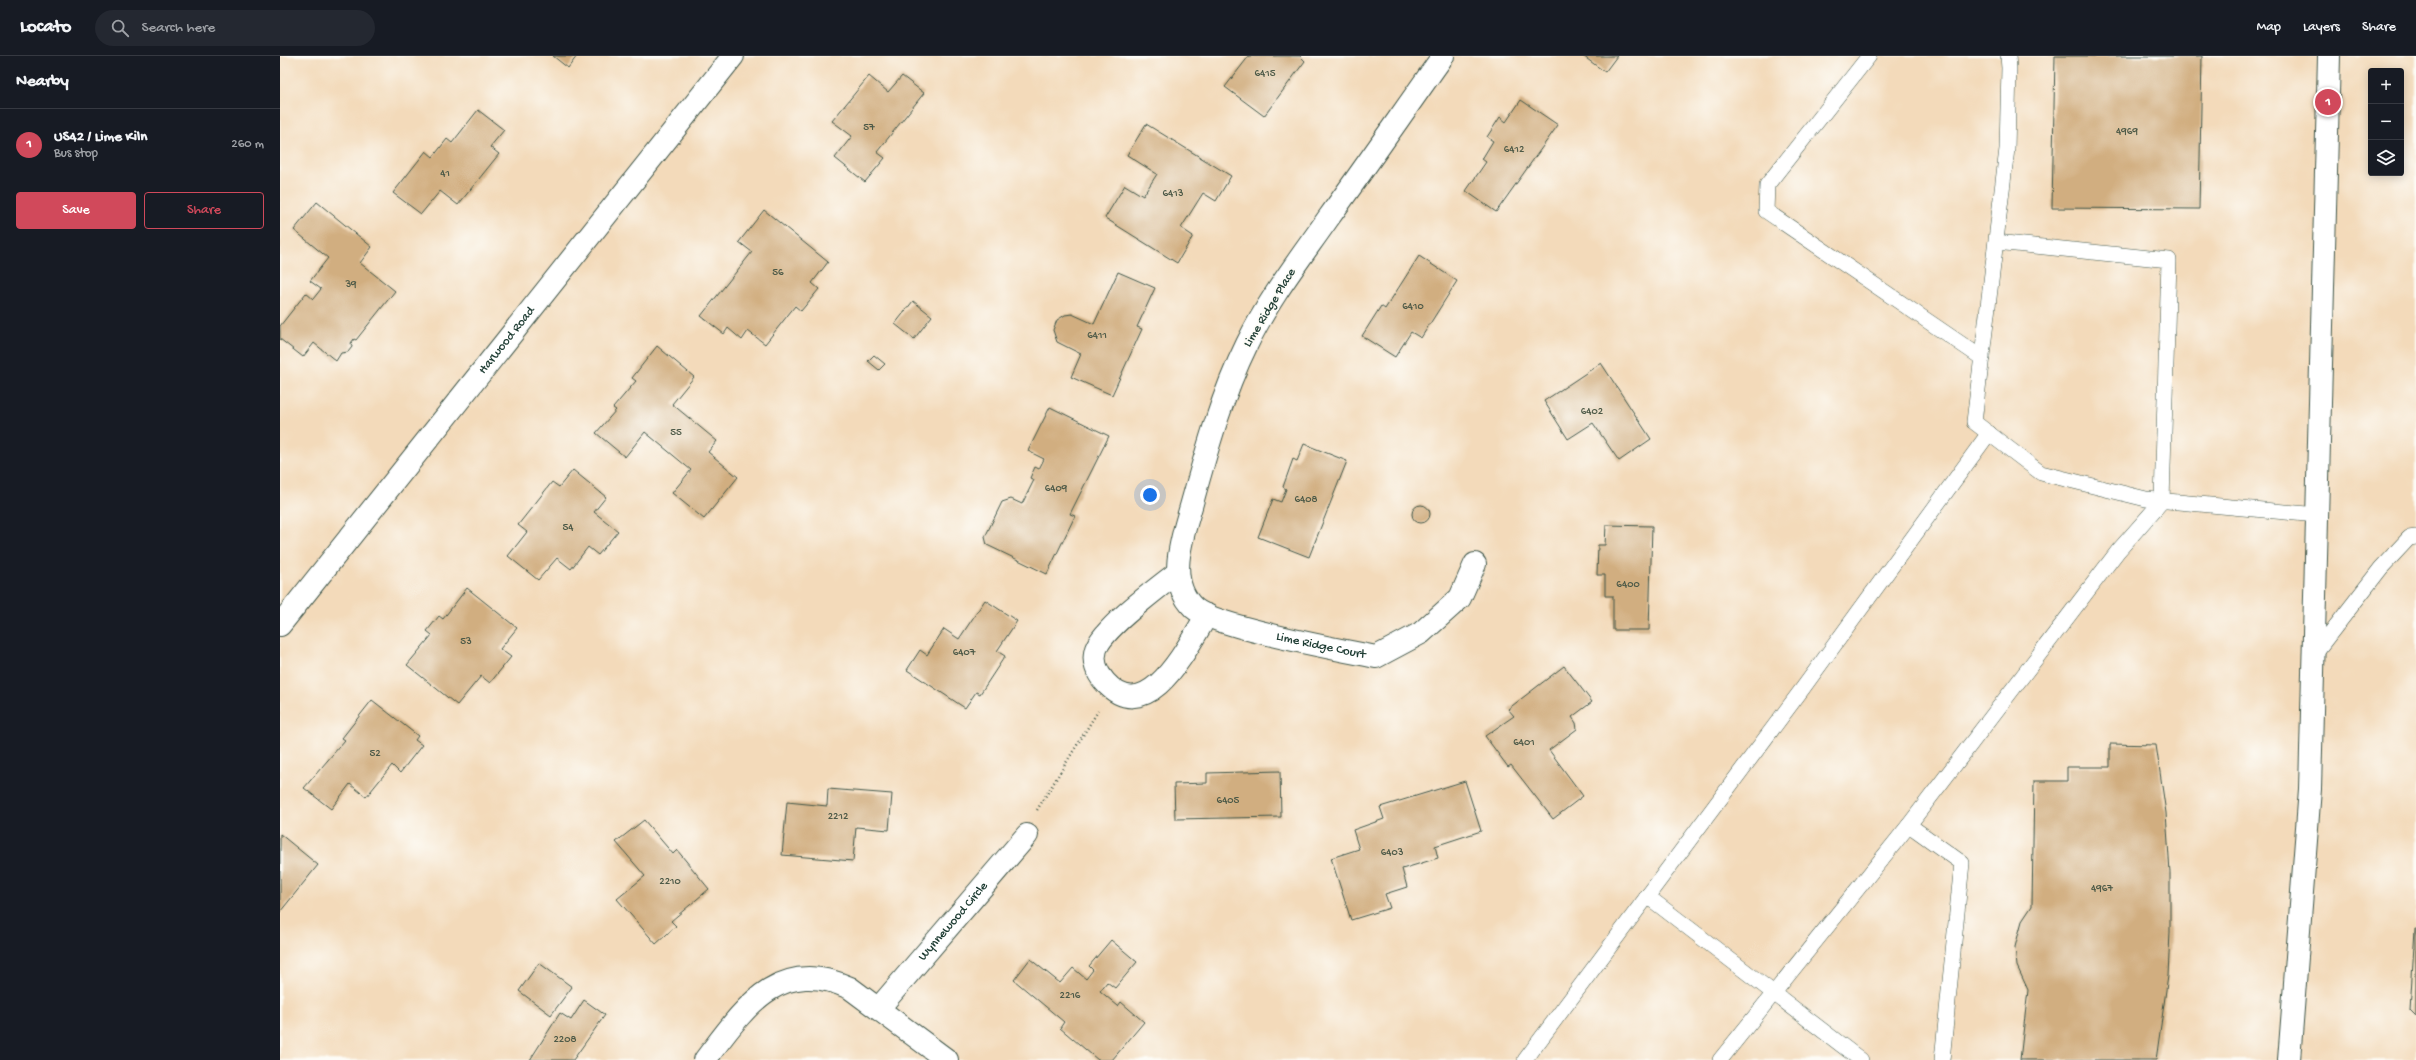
<!DOCTYPE html>
<meta charset="utf-8">
<style>
:root{--surface:#171b24;--page:#242831;--text:#f1f3f6;--muted:#9ea1a6;--line:#363941;--accent:#d1495b}
body{margin:0;font-family:"Gochi Hand",sans-serif;background:var(--page);color:var(--text)}
.controls{position:absolute;right:12px;top:12px;display:grid;overflow:hidden;border-radius:4px;box-shadow:0 2px 10px #0003}
.controls button{width:36px;height:36px;display:grid;place-items:center;padding:0;border:0;border-bottom:1px solid var(--line);background:var(--surface);color:var(--text);font:20px sans-serif}
.you{position:absolute;left:870px;top:439px;width:14px;height:14px;margin:-10px;border:3px solid #fff;border-radius:50%;background:#1a73e8;box-shadow:0 0 0 6px #1a73e833}
.badge{display:grid;place-items:center;width:26px;height:26px;border-radius:50%;background:var(--accent);color:#fff;font-size:13px;font-weight:700}
.pin{position:absolute;translate:-50% -50%;border:2px solid #fff;box-shadow:0 1px 4px #0006}
.list{margin:0;padding:0;list-style:none}
h2{display:flex;justify-content:space-between;align-items:center;height:52px;margin:0;padding:0 16px;font-size:17px}
h2 small{font-size:13px;font-weight:400;color:var(--muted)}
.list li{display:grid;grid-template-columns:26px 1fr auto;gap:12px;align-items:center;box-sizing:border-box;height:72px;padding:0 16px;border-top:1px solid var(--line)}
.list b{display:block;font-size:15px;white-space:nowrap}
.list p{margin:0;font-size:13px;white-space:nowrap;color:var(--muted)}
.list em{font-size:13px;font-style:normal;color:var(--muted)}
.actions{display:flex;gap:8px;padding:12px 16px}
.actions a{flex:1;padding:9px 0;border:1px solid var(--accent);border-radius:4px;text-align:center;font-size:14px;color:var(--accent)}
.actions .main{background:var(--accent);color:#fff}
.icon{flex:none;width:22px;height:22px;fill:none;stroke:currentColor;stroke-width:2;stroke-linecap:round;stroke-linejoin:round}
.map{position:relative;flex:none;width:2136px;height:1004px;overflow:hidden}
header{display:flex;align-items:center;gap:24px;box-sizing:border-box;height:56px;padding:0 20px;background:var(--surface);border-bottom:1px solid var(--line)}
header strong{font-size:19px}
nav{display:flex;gap:22px;margin-inline-start:auto;font-size:14px}
.search{width:280px;height:36px;background:var(--page);display:flex;align-items:center;gap:10px;box-sizing:border-box;padding:0 14px;border-radius:22px;color:var(--muted);font-size:15px}
main{display:flex}
aside{flex:1;background:var(--surface)}
.map>svg:first-child{display:block}
.building{fill:#d1ae80}
.lines{fill:none;stroke-linecap:round;stroke-linejoin:round}
.lane-casing{stroke:#3f5548;stroke-width:16}
.street-casing{stroke:#3f5548;stroke-width:24}
.primary-casing{stroke:#3f5548;stroke-width:24}
.path{stroke:#3f5548;stroke-width:2.5;stroke-dasharray:1 3;stroke-linecap:butt}
.lane{stroke:#fff;stroke-width:15}
.street{stroke:#fff;stroke-width:22}
.primary{stroke:#fff;stroke-width:22}
.labels{text-anchor:middle;dominant-baseline:central;stroke-width:3.5;stroke-linejoin:round;paint-order:stroke}
.number-label{font-size:11px;fill:#4c5947}
.street-label{font-size:13px;fill:#1f3d34;stroke:#fdfcf7}
</style>
<header>
<strong>Locato</strong>
<div class="search"><svg class="icon" aria-label="search" viewBox="0 0 24 24"><circle cx="10" cy="10" r="6"/><path d="M15 15l6 6"/></svg>Search here</div>
<nav><a>Map</a><a>Layers</a><a>Share</a></nav>
</header>
<main>
<aside>
<h2>Nearby<small></small></h2>
<ul class="list">
<li><span class="badge">1</span><div><b>US42 / Lime Kiln</b><p>Bus stop</p></div><em>260 m</em></li>
</ul>
<div class="actions"><a class="main">Save</a><a>Share</a></div>
</aside>
<div class="map">
<svg width="2136" height="1004" viewBox="0 0 2136 1004">
<rect width="100%" height="100%" fill="#fdfcf7"/>
<filter id="ink" filterUnits="userSpaceOnUse"><feTurbulence type="fractalNoise" baseFrequency=".025" numOctaves="2"/><feDisplacementMap in="SourceGraphic" scale="8" xChannelSelector="R" yChannelSelector="G"/><feConvolveMatrix kernelMatrix="1 2 1 2 8 2 1 2 1" color-interpolation-filters="sRGB"/></filter>
<filter id="wash" filterUnits="userSpaceOnUse"><feTurbulence type="fractalNoise" baseFrequency=".012" numOctaves="4" result="noise"/><feDisplacementMap in="SourceGraphic" scale="16" xChannelSelector="R" yChannelSelector="G"/><feGaussianBlur stdDeviation="0.9" result="paint"/><feColorMatrix in="noise" values="0 0 0 0 0 0 0 0 0 0 0 0 0 0 0 0 0 1.4 0 .05"/><feComposite in="paint" operator="in"/></filter>
<g filter="url(#wash)">
<rect width="100%" height="100%" fill="#f3daba"/>
<g id="blocks">
<!-- building -->
<g class="building">
<polygon points="273,0 297,0 288,12"/>
<polygon points="969,0 1020,0 1025,5 984,60 945,31"/>
<polygon points="1303,0 1337,0 1325,16"/>
<polygon points="1775,0 1922,0 1919,153 1772,152"/>
<polygon points="589,20 608,36 622,20 644,37 597,96 605,102 585,126 555,102 572,80 552,65"/>
<polygon points="1241,44 1278,69 1216,156 1186,135 1206,106 1202,103 1213,85 1207,81 1220,61 1226,66"/>
<polygon points="198,54 224,74 210,91 219,98 178,149 160,135 141,158 113,137 146,95 153,101 167,83 172,87"/>
<polygon points="866,68 951,120 936,145 923,137 901,172 913,180 897,207 825,162 845,129 863,140 877,118 847,99"/>
<polygon points="37,146 92,191 80,207 115,235 76,284 74,283 71,287 72,291 68,296 61,297 56,305 34,287 23,301 0,283 0,270 26,237 33,243 41,233 30,225 48,202 14,174"/>
<polygon points="484,154 548,206 532,227 539,233 521,255 515,250 485,288 468,275 462,284 448,272 444,278 421,260 472,196 459,186"/>
<polygon points="1139,200 1177,225 1141,282 1131,276 1115,301 1082,280 1101,250 1105,253"/>
<polygon points="838,216 875,232 857,271 862,273 832,339 791,321 801,298 777,286 773,274 777,264 785,259 792,258 814,268"/>
<polygon points="633,245 652,260 634,283 615,268"/>
<polygon points="377,290 414,321 392,348 437,385 428,396 458,421 424,463 392,437 411,414 365,376 345,401 316,377 336,354 333,352 356,325 352,322"/>
<polygon points="594,299 605,308 599,314 588,305"/>
<polygon points="1321,307 1371,383 1339,405 1313,367 1288,383 1264,345"/>
<polygon points="770,351 829,380 790,458 795,460 767,518 707,489 705,481 722,446 731,443 742,448 754,424 750,422 755,411 759,413 764,403 748,395"/>
<polygon points="1024,388 1067,405 1029,501 978,481 993,443 1001,446 1006,433 1003,431 1013,403 1017,405"/>
<polygon points="293,414 326,441 314,456 338,475 318,499 308,491 291,513 277,502 258,524 228,500 247,476 238,469 272,426 279,431"/>
<circle cx="1141" cy="458" r="9"/>
<polygon points="1326,469 1372,470 1369,574 1333,574 1333,540 1325,540 1325,519 1317,519 1318,489 1325,489"/>
<polygon points="187,532 237,572 220,593 231,601 210,627 201,620 177,649 127,609 152,579 147,575 159,560 163,563"/>
<polygon points="705,544 737,565 717,595 725,600 700,638 696,636 685,652 627,614 640,594 647,599 664,573 679,583"/>
<polygon points="1284,610 1312,646 1292,661 1296,667 1297,673 1269,694 1303,740 1273,763 1231,709 1228,711 1205,680 1234,660 1228,653"/>
<polygon points="92,644 138,680 135,684 142,689 120,717 112,709 86,741 70,728 51,753 24,732 65,684 62,682"/>
<polygon points="1830,688 1876,689 1886,757 1890,817 1890,876 1888,920 1876,1004 1740,1004 1748,934 1737,910 1735,891 1742,865 1752,850 1754,725 1787,725 1787,711 1830,711"/>
<polygon points="1000,715 1001,761 895,763 894,728 927,727 927,717"/>
<polygon points="1185,725 1201,775 1155,790 1158,802 1122,813 1127,831 1105,838 1110,852 1071,864 1051,802 1079,793 1073,774 1104,763 1100,751"/>
<polygon points="548,733 612,738 609,774 576,771 573,805 502,799 507,746 547,750"/>
<polygon points="364,764 393,798 397,794 429,833 391,865 396,870 376,888 337,843 365,820 336,786"/>
<polygon points="0,778 38,809 0,856"/>
<polygon points="2135,873 2136,873 2136,960 2130,954"/>
<polygon points="831,884 857,906 835,932 827,926 820,935 838,950 841,946 864,966 832,1004 818,1004 780,972 784,966 734,924 750,903 780,927 793,912 806,923 813,914 809,910"/>
<polygon points="259,907 292,931 271,959 239,935"/>
<polygon points="304,944 325,959 293,1004 250,1004 280,957 291,964"/>
</g>
</g>
</g>
<g filter="url(#ink)">
<use href="#blocks" fill-opacity="0" stroke="#3f5548" stroke-width="1"/>
<g class="lines">
<!-- lane casing -->
<g class="lane-casing">
<g id="lane">
<polyline points="1589,0 1487,129 1486,155 1702,302"/>
<polyline points="1728,0 1729,12 1727,93 1694,366 1761,417 1866,443 2037,459"/>
<polyline points="2035,597 2101,512 2129,482 2136,481"/>
<polyline points="1629,769 1838,495 1882,445 1889,204 1716,186"/>
<polyline points="1367,840 1581,1004"/>
<polyline points="1245,1004 1523,632 1709,377"/>
<polyline points="1440,1004 1629,769 1682,807 1662,1004"/>
</g>
</g>
<!-- street casing -->
<g class="street-casing">
<g id="street">
<path id="s1" d="M1163 0C1124 55 1086 110 1047 164 1019 204 988 244 967 288 942 339 927 393 912 447 903 480 885 524 914 552 935 571 1062 594 1096 601L1141 577 1180 542 1195 508"/>
<path d="M898 516C878 532 824 571 816 593 812 605 817 617 825 626 868 674 908 589 927 559"/>
<path id="s2" d="M0 569 453 0"/>
<path id="s3" d="M599 952 747 779"/>
<path d="M425 1004C464 953 498 899 570 932L667 1004"/>
</g>
</g>
<!-- primary casing -->
<g class="primary-casing">
<polyline id="primary" points="2009,1004 2030,733 2049,0"/>
</g>
<!-- path -->
<polyline class="path" points="757,754 818,655"/>
<!-- lane -->
<use href="#lane" class="lane"/>
<!-- street -->
<use href="#street" class="street"/>
<!-- primary -->
<use href="#primary" class="primary"/>
</g>
</g>
<g class="labels">
<!-- number labels -->
<g class="number-label">
<text x="985" y="18">6415</text>
<text x="589" y="72">57</text>
<text x="1847" y="76">4969</text>
<text x="1234" y="94">6412</text>
<text x="165" y="118">41</text>
<text x="893" y="138">6413</text>
<text x="498" y="217">56</text>
<text x="71" y="229">39</text>
<text x="1133" y="251">6410</text>
<text x="817" y="280">6411</text>
<text x="1312" y="356">6402</text>
<text x="396" y="377">55</text>
<text x="776" y="433">6409</text>
<text x="1026" y="444">6408</text>
<text x="288" y="472">54</text>
<text x="1348" y="529">6400</text>
<text x="186" y="586">53</text>
<text x="684" y="597">6407</text>
<text x="1244" y="687">6401</text>
<text x="95" y="698">52</text>
<text x="948" y="745">6405</text>
<text x="558" y="761">2212</text>
<text x="1112" y="797">6403</text>
<text x="390" y="826">2210</text>
<text x="1822" y="833">4967</text>
<text x="790" y="940">2216</text>
<text x="285" y="984">2208</text>
</g>
<!-- street labels -->
<g class="street-label">
<text transform="translate(990 252) rotate(-59)">Lime Ridge Place</text>
<text stroke="none"><textPath href="#s2" startOffset="364">Harwood Road</textPath></text>
<text stroke="none"><textPath href="#s1" startOffset="761">Lime Ridge Court</textPath></text>
<text stroke="none"><textPath href="#s3" startOffset="114">Wynnewood Circle</textPath></text>
</g>
</g>
</svg>
<div class="controls">
<button>+</button>
<button>−</button>
<button><svg class="icon" aria-label="layers" viewBox="0 0 24 24"><path d="M12 4l9 5-9 5-9-5zM3 14l9 5 9-5"/></svg></button>
</div>
<div class="you"></div>
<div class="pin badge" style="left:2048px;top:46px">1</div>
</div>
</main>
